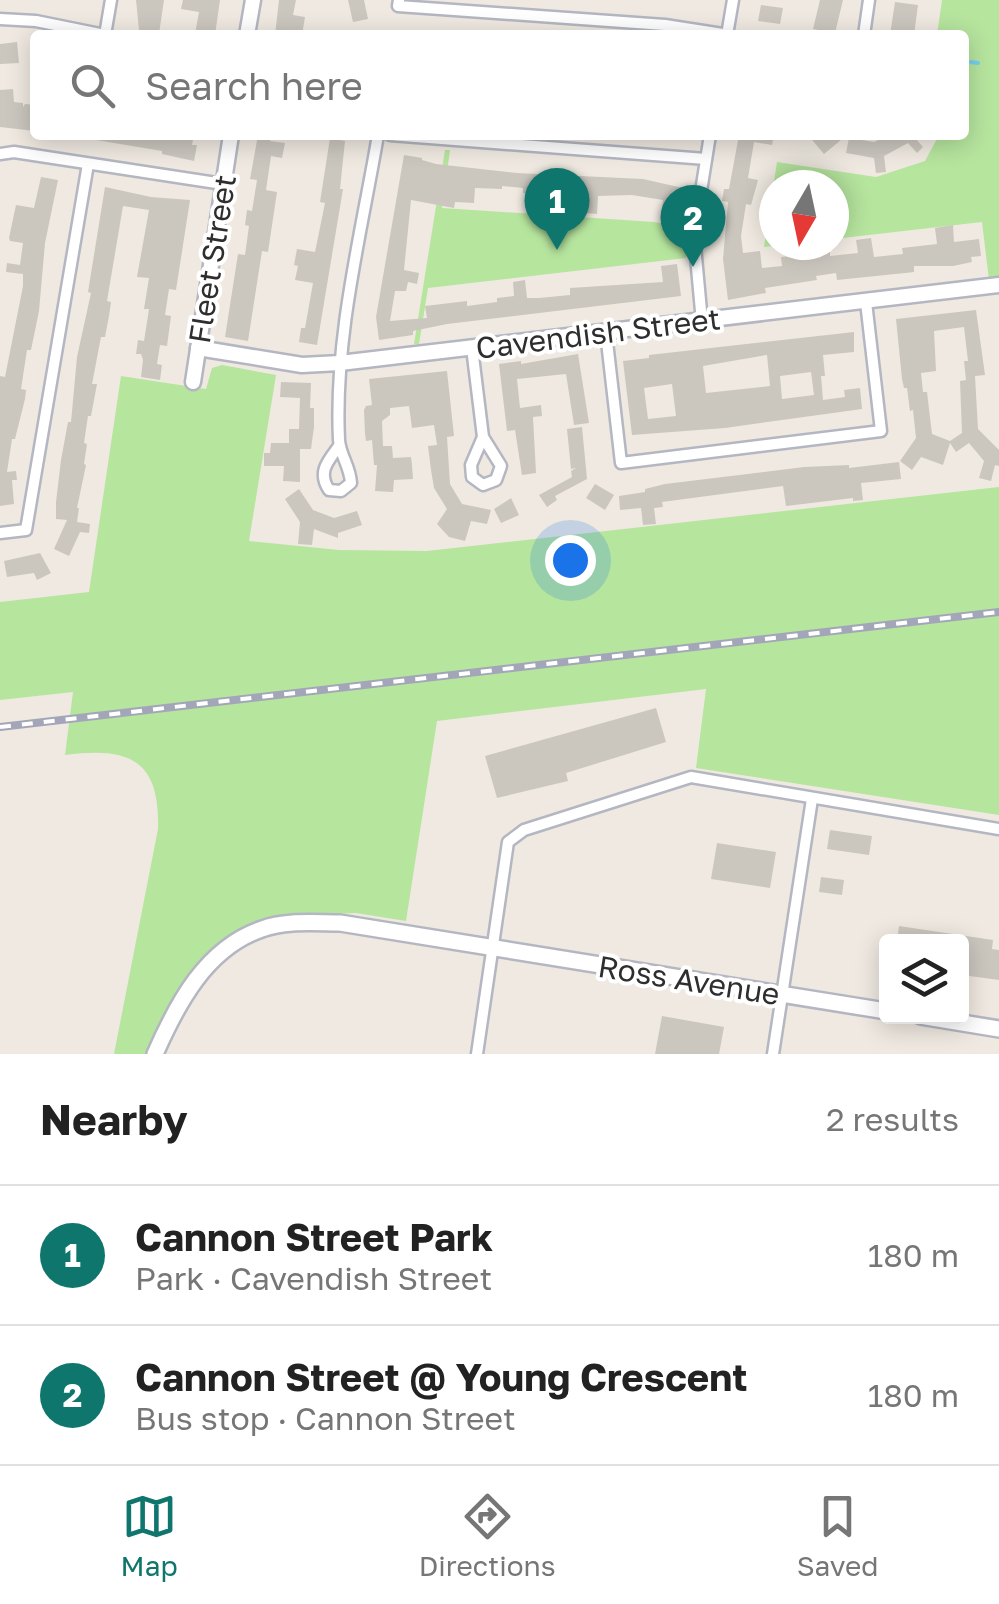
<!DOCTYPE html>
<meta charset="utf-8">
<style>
:root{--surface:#fff;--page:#f6f6f6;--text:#222;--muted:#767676;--line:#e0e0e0;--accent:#0f766e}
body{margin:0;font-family:"Golos Text",sans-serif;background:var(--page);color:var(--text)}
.controls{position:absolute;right:30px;bottom:30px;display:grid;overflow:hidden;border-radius:10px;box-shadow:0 5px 25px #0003}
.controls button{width:90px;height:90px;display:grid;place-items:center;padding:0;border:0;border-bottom:2px solid var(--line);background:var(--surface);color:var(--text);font:50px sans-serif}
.compass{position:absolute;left:759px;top:170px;width:90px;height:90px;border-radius:50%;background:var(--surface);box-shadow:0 5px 25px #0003;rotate:189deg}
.you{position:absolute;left:570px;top:560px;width:35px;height:35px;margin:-25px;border:8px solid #fff;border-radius:50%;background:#1a73e8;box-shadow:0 0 0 15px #1a73e833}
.badge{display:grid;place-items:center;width:65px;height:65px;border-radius:50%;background:var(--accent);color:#fff;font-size:32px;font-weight:700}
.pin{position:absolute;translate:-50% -82px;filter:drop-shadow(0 2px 5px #0008)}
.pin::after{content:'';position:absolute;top:52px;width:35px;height:30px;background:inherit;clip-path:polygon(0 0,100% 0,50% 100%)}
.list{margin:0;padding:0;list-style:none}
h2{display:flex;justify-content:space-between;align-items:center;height:130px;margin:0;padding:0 40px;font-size:42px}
h2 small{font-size:32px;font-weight:400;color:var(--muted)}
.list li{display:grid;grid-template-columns:65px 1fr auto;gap:30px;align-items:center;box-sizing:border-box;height:140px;padding:0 40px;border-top:2px solid var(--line)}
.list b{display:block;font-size:38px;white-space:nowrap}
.list p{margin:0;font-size:32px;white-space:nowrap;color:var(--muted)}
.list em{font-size:32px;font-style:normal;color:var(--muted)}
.icon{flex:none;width:55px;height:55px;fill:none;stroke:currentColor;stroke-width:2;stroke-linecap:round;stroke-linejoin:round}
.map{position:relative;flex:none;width:999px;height:1054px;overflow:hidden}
.search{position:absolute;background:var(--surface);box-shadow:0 5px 25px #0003;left:30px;right:30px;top:30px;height:110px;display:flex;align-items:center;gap:25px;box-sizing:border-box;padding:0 35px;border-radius:10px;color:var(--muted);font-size:38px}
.sheet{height:410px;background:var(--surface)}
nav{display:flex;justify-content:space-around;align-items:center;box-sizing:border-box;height:140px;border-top:2px solid var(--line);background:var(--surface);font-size:28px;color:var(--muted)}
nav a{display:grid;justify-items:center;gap:5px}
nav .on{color:var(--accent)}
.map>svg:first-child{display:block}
.green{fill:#b6e59e}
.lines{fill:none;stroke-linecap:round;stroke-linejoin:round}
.stream{stroke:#75cff0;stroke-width:4}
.building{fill:#cbc7bf;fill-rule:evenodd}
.minor-casing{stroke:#b4b7c1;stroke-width:15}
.tertiary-casing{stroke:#b4b7c1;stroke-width:19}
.secondary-casing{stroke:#b4b7c1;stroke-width:20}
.minor{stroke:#fff;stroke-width:10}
.tertiary{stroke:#fff;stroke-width:14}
.secondary{stroke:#fff;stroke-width:15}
.rail-casing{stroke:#a3a6b8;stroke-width:8}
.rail{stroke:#fff;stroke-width:4;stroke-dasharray:11;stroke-linecap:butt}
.labels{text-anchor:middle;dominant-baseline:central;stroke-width:8;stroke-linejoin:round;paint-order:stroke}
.street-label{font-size:30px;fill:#2e2e2e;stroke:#fff}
</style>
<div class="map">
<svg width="999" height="1054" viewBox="0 0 999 1054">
<rect width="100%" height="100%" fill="#efe9e1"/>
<!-- green -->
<g class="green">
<polygon points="942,0 999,0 999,278 989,280 982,222 834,239 834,185 774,185 774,245 782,245 764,247 777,162 876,177 925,161 939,135 964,135 964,35 937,35"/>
<polygon points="445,150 450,150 442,208 654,222 686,228 686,258 428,288 419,344 414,344"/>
<path d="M222 365 276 375 249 541 339 550 427 551 999 487V815L696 768 706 689 437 721 406 921 356 913 315 915 268 926 184 986 162 1017 146 1054H114L158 829C160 759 129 747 65 755L73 692 0 700V602L89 592 121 376 206 389 212 368Z"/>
</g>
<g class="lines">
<!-- stream -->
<polyline class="stream" points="971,62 978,63"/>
</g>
<!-- building -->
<g class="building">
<polygon points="136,0 164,0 159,34 139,30"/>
<polygon points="183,0 220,0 215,35 195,34 199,12 181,9"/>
<polygon points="279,0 296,0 293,15 305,17 302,35 275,35"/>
<polygon points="348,0 364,0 368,19 353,22"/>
<polygon points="820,0 843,0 835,33 813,29"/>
<polygon points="895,2 918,5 914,35 890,35"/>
<polygon points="761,5 783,8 780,24 758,21"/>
<polygon points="17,42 19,63 0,64 0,44"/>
<polygon points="13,89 14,102 23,103 23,107 25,104 35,105 35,131 0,127 0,90"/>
<polygon points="96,135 194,135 192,145 197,145 194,161 162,154 162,151 96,140"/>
<polygon points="258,135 271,135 270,141 285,143 282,158 271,156 266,190 277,192 268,252 262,251 248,341 225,337 238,254 245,255 249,226 245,225 247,210 252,211 257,180 250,179"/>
<polygon points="739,135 774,135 772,145 754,142 748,178 758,180 751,205 746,204 741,236 743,253 760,251 762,268 782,266 781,257 805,255 804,245 817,245 817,251 830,250 830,256 858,253 856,240 871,238 874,257 903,254 902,248 937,244 935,228 953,225 954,242 979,239 981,256 971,257 972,262 953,266 914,266 914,272 905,273 837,280 836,273 816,276 817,280 765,288 766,293 728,300 723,259 728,202 722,201 724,189 729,189"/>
<polygon points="808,135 847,135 824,154"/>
<polygon points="889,135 919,135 915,138 923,147 917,153 908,143 884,156 886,172 876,173 874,158 846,153 849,138 874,142"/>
<polygon points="330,138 345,141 340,189 343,189 317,345 299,342 301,328 305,328 313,283 295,280 298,266 294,265 297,249 315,252 325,203 320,202"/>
<polygon points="404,155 422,158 422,160 436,164 517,173 643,179 683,188 676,223 661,220 663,200 632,195 598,196 597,214 575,212 576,195 554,194 553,209 539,208 540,194 523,193 523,188 502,186 502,189 475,188 474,203 455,202 454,208 411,200 404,270 419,273 417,284 408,282 406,291 395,291 390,321 427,318 425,306 467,301 467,306 497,302 497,298 514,296 513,282 525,280 527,298 539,298 570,295 570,288 663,282 661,266 677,264 681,296 447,324 413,331 413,335 379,340 376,317"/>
<polygon points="41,177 58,180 45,243 39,311 31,350 27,350 21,389 26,390 25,399 15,439 12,439 7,472 16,471 17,480 12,480 14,504 0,506 0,376 5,377 23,286 23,274 6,272 7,263 20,265 23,243 10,241 9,238 16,205 34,208"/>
<polygon points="105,187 151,197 190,200 176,290 169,289 165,315 171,316 167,346 160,345 157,364 162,365 160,380 141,377 143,360 141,354 136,354 138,340 144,341 149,309 144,309 149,278 137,277 149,210 123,206 107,301 111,302 109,316 105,337 101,337 92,384 97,384 91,416 88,416 84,443 87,444 84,464 86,465 77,508 79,508 77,522 90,524 89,533 80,532 69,556 54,549 67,520 56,519 56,502 61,460 68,422 71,422 77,357 91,293 88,292"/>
<path d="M976 310 985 375 975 376 978 429 999 450V466L995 465 991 481 979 478 984 461 969 443 956 452 950 443 943 465 921 457 912 470 900 461 916 438 913 410 910 411 907 388H904L902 379 896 319ZM964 327 968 361H964L966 380 960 381 962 433 950 441 932 434 927 392H923L921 373 936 371 934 331Z"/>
<path d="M854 332V352L823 355 825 376H821L823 400 845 397 844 390 860 388 862 409 725 428 632 435 623 361 649 358V355ZM767 355 770 386 706 393 703 366ZM811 372 814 395 782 399 780 376ZM672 384 676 416 648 419 644 388Z"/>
<polygon points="578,354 589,423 574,425 566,374 517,379 520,408 541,405 542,416 533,417 536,473 522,475 515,430 507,431 499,364 521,361 521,364"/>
<polygon points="447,371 454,436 447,437 450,484 462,504 491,510 487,524 471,521 465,541 449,537 437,524 447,509 434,488 431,470 428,446 437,445 434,425 412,428 409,406 390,408 390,415 382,421 383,446 392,446 393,458 411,457 412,465 413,479 394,480 393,492 375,491 377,465 374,465 372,440 366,441 365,434 364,410 366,406 372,405 369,379"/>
<polygon points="281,382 311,383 310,408 314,408 314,427 311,449 300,449 300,482 283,481 284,466 264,466 264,453 270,453 271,443 289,443 289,429 299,429 300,398 280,397"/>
<polygon points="582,427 587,479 555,496 557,500 547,507 539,495 572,477 571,471 576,468 571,469 567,429"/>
<polygon points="899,462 901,479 861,483 863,500 853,501 853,498 786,506 783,486 662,502 663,507 654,508 656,524 643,525 641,508 620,510 619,496 645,492 645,489 665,484 804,467 849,465 849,468"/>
<polygon points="595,484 614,495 605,510 586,498"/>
<polygon points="299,489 313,510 334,518 357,511 362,525 338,533 338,538 314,529 312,545 298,544 300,522 285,499"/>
<polygon points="511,498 519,515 501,523 494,509"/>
<polygon points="40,553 51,573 37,580 34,573 7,577 4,561"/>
<polygon points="656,708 666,742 566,773 568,781 497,798 485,756"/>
<polygon points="830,830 872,836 869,855 827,849"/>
<polygon points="717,843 776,852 770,888 711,879"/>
<polygon points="821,877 844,880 842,895 819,892"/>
<polygon points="899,926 993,940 992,949 999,950 999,980 962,975 962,942 897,942"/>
<polygon points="662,1016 724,1027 719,1054 655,1054"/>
</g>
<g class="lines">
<!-- minor casing -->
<g class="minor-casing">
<g id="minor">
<polyline points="399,0 398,6 665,25 729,35"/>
<polyline points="0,19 36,21 105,35 111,0"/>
<polyline points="727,35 733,0"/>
<polyline points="864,35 869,0"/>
<polyline points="390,135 706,159"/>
<polyline points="0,154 14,152 223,184"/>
<polyline points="702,322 694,235 710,135"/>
<polyline points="606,333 621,463 881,431 866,302"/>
<polyline points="472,348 483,437 501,466 496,480 483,485 472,477 471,465 483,437"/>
<path d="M339 446C328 461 317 472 329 490L341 491 351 483C350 466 340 455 339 440 334 338 361 235 378 135"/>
<polyline points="0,533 26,530 88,164"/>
<polyline points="477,1054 508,842 524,830 691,777 999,829"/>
<polyline points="773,1054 812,799"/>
</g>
</g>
<!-- tertiary casing -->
<g class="tertiary-casing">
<g id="tertiary">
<polyline points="247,35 253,0"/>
<polyline points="198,348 302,365 340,363 999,285"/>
<polyline points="193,382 231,135"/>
</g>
</g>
<!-- secondary casing -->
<g class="secondary-casing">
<g id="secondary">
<polyline points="920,1016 999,1029"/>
<path d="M155 1054C177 1004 206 948 262 929 286 920 315 923 340 923L886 1011"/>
</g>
</g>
<!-- minor -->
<use href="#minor" class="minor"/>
<!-- tertiary -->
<use href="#tertiary" class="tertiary"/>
<!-- secondary -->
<use href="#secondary" class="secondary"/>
<!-- rail casing -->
<g class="rail-casing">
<polyline id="rail" points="0,727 999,612"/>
</g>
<!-- rail -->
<use href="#rail" class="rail"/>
</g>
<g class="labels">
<!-- street labels -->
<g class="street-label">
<text transform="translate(212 259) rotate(-81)">Fleet Street</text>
<text transform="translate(598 333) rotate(-7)">Cavendish Street</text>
<text transform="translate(689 980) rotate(9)">Ross Avenue</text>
</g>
</g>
</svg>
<div class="controls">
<button><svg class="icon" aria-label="layers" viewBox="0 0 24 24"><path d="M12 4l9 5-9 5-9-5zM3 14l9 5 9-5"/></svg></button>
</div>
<svg class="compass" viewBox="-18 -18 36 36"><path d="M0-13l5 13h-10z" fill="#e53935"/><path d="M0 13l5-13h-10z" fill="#767676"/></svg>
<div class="you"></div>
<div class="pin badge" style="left:557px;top:250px">1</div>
<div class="pin badge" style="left:693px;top:267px">2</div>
<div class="search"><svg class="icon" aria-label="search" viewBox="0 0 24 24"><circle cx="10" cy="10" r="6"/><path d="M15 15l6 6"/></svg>Search here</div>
</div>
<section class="sheet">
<h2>Nearby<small>2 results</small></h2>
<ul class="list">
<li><span class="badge">1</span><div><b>Cannon Street Park</b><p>Park · Cavendish Street</p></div><em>180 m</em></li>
<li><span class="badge">2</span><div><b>Cannon Street @ Young Crescent</b><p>Bus stop · Cannon Street</p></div><em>180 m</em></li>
</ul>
</section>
<nav>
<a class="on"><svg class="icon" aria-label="map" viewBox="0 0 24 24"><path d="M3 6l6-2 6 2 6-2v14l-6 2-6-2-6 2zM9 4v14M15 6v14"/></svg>Map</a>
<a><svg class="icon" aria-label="directions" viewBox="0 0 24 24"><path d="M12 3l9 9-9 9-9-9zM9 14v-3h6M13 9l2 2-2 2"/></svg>Directions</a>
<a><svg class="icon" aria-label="saved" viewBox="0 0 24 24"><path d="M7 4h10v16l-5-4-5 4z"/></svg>Saved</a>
</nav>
